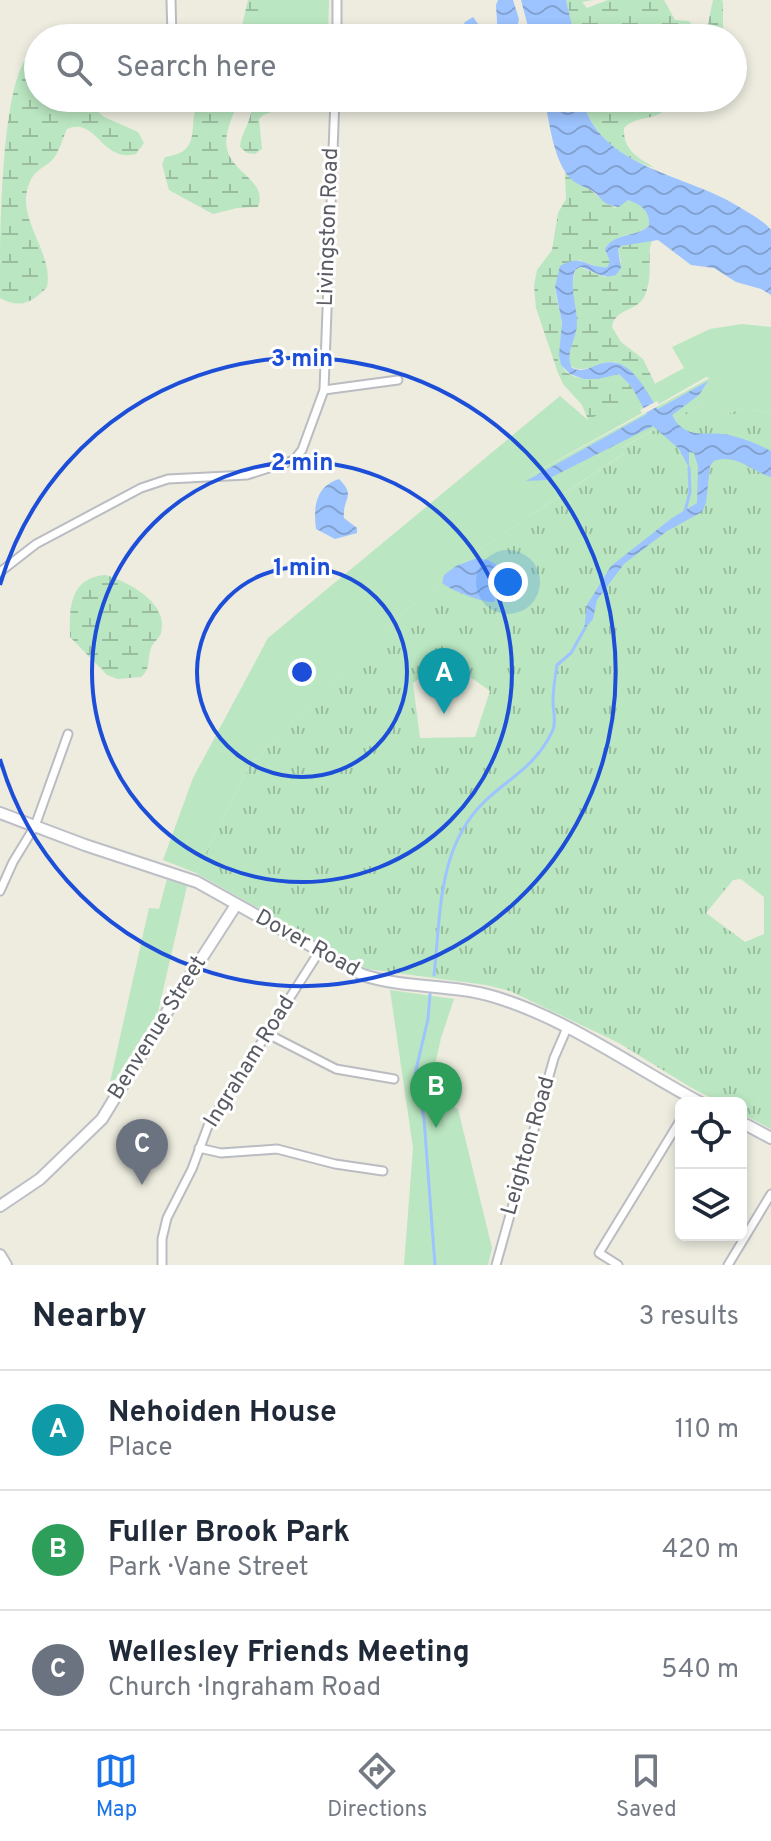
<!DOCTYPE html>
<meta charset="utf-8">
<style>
:root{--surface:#fff;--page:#f2f2f3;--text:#1f2937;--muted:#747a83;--line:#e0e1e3;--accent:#1a73e8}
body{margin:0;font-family:Overpass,sans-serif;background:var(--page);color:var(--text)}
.controls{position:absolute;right:24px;bottom:24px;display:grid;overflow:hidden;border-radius:12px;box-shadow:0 4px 12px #0003}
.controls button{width:72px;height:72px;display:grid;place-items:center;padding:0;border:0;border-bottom:2px solid var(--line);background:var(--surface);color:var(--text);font:40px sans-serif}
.you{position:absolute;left:508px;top:582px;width:28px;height:28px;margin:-20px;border:6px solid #fff;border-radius:50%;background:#1a73e8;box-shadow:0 0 0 12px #1a73e833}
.badge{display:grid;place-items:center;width:52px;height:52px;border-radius:50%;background:var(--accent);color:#fff;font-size:26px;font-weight:700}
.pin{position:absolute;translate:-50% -66px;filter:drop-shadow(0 2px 4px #0008)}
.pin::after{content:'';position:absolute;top:42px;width:28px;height:24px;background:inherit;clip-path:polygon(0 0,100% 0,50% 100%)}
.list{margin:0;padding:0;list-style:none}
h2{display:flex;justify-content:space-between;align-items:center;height:104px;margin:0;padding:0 32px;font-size:34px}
h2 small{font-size:26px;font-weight:400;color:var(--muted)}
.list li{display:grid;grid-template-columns:52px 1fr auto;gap:24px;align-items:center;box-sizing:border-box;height:120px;padding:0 32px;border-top:2px solid var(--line)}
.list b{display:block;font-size:30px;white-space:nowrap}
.list p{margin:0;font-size:26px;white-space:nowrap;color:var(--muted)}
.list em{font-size:26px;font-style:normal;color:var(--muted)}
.icon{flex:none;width:44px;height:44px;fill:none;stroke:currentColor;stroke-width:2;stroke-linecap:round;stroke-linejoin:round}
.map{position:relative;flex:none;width:771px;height:1265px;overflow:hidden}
.search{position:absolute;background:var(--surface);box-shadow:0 4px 12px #0003;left:24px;right:24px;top:24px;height:88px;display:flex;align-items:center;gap:20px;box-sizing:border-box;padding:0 28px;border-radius:44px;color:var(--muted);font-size:30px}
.sheet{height:464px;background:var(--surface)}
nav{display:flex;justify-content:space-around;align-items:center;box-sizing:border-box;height:112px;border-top:2px solid var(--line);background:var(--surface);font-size:22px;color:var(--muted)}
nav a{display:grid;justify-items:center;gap:4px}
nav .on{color:var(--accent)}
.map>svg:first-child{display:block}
.grass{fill:url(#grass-tufts);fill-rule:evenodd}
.wetland{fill:url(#wetland-marsh)}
.park{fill:#bae6c1}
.water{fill:url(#water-waves)}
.pier{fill:#edecdf}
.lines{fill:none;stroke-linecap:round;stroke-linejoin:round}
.stream{stroke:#9dc4ff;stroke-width:3}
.street-casing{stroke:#babcc2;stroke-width:11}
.secondary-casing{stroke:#bdbfc7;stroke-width:14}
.street{stroke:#fff;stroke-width:7}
.secondary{stroke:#fff;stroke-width:10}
.ring{fill:none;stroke:#1d4ed8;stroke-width:4}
.labels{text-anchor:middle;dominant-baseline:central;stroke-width:6;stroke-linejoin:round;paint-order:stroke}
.street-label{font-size:22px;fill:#585b62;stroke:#fff}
.centre{fill:#1d4ed8;stroke:#fff;stroke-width:4}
.ring-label{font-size:24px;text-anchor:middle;font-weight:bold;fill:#1d4ed8;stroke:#fff;stroke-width:6;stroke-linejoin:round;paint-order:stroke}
</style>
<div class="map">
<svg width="771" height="1265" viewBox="0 0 771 1265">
<defs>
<pattern id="grass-tufts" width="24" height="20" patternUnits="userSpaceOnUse" patternTransform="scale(2)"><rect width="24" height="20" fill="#bae6c1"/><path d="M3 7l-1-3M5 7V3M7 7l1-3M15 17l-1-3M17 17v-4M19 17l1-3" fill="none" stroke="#9abda0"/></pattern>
<pattern id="wetland-marsh" width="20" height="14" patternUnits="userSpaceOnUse" patternTransform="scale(2)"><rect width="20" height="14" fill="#bae6c1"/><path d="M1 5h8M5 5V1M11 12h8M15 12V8" fill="none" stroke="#9abda0"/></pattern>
<pattern id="water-waves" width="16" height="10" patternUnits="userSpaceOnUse" patternTransform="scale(2)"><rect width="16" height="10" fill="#9dc4ff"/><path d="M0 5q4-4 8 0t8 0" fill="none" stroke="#83a2d2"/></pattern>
</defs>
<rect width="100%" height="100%" fill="#edecdf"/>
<!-- grass -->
<path class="grass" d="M703 403 716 419 745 407 771 415V1129L741 1113V1103H721L690 1087 619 1043 510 991 486 985 367 969 196 873 250 765 378 634 480 549 624 454 620 449ZM446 660 490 691 475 737 420 738 413 683ZM741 879 764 897V934L745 942 706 913 733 880Z"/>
<!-- wetland -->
<g class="wetland">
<polygon points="248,0 264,0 262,38 245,38 241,30"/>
<polygon points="566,0 593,0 582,2 587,8 608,0 664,0 675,20 689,21 693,26 695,38 575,38"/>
<polygon points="713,0 722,0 723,3 723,32 720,38 705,38"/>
<path d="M26 58 38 59V98H83L104 117 138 132 144 143 136 154C101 163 97 116 67 129 62 139 59 155 50 162 41 169 33 172 29 184 15 219 54 252 47 287 32 303 20 309 0 298 0 242 0 97 26 58Z"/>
<path d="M199 98 271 99 277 110 263 115 259 119 262 149 255 154 247 153 240 147C241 131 254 120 251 101L234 112C230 123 224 137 227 149 232 173 268 181 258 207L237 208 213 214 169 190 162 164 165 157C205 152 186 124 199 98Z"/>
<path d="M582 98H676C657 126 640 112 624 128 623 150 637 157 655 168 621 158 590 134 582 98Z"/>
<path d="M565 172C577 186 583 183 593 192 604 202 602 200 615 208L628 200C642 205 650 210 649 226 635 237 615 233 605 249L610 262 607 267 601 268 579 260 555 287C556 300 561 313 562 325 564 351 549 375 587 379 598 380 608 374 619 374L631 386 643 407 589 422 582 405 563 384 558 373 536 308 534 286 537 270 552 250 558 213 566 199Z"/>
<path d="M653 239C645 252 655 275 644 297 636 312 615 308 612 327L621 342 643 359 661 396 653 401 616 362C599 361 585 376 569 365L568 359 577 324 572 286 575 270 579 267 605 277 621 262 618 249 621 246Z"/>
<path d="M105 575C127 581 170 603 161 633 159 639 153 642 151 648 147 659 151 669 141 677L118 679 107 675 70 637C69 607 70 578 105 575Z"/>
</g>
<!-- park -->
<g class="park">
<polygon points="260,0 329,0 328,38 255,38"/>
<polygon points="742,324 771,327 771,415 745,407 716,419 709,414 703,403 621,448 625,453 480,549 378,634 250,765 196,873 163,860 193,778 268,638 560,396 588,420 684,368 672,347 710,329"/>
<polygon points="167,879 187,886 158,1012 108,1091 149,908 159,909"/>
<polygon points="390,990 454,999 441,1038 428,1095 458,1109 492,1248 488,1265 404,1265 413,1148"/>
</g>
<!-- water -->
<g class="water">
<polygon points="498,0 513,0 519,19 515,38 498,38 496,5"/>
<polygon points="521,0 566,0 575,38 531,38"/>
<polygon points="473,17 481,28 482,38 456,38 465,22"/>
<path d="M544 98H582C598 169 689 174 741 208 752 215 763 220 771 230V295L761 289 736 282 714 268 691 265 658 240 621 246 618 249 621 268 616 275C602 280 593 270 580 267L575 270C569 288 577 305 577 323 577 339 564 354 572 368 582 372 587 369 597 365 629 352 643 387 658 409L708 381 699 395 672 415C686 442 707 430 729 435 743 438 758 444 771 451V477C751 471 736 453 714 461L710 466 706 503 702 512 667 531 624 564 597 600 593 619 584 630 587 605 611 566 672 518 697 503 698 467 694 453 689 452V468L679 449 653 426 546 480 526 481 647 414 631 386 619 374 598 379H584L570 374 561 365 559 355 562 323 555 287 560 266C583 253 587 269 607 267L610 262 605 249C615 232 635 238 649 226 650 210 641 205 628 200L619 207C598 204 603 196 589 189 583 186 578 185 572 180 553 162 550 123 544 98Z"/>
<path d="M339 479C357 497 342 498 344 518L357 528V533L335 539 316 529C313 507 316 486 339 479Z"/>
<path d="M477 558 488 560 498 566C503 579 500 590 494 602 483 603 450 590 442 583L444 575 456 566Z"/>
</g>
<!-- pier -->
<polygon class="pier" points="706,377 710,378 522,480 642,413 640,410 657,401 659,404"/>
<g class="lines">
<!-- stream -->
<g class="stream">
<polyline points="685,511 690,492 689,468"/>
<path d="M434 975C441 915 437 848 484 802 511 776 534 768 552 732 557 723 553 712 553 702 553 690 555 677 557 665L571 653 585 628"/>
<polyline points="430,994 428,1019 415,1074 424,1119 435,1265"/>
</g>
<!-- street casing -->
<g class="street-casing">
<g id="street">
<polyline points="171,0 172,38"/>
<polyline points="337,38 337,0"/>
<polyline points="324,390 398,380"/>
<polyline points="0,572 36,544 141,488 168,479 247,475 294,460 302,450 324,390 335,98"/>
<polyline points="0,891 13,862 35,826 68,734"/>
<polyline points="266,1033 336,1069 394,1079"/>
<polyline points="199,1148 221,1153 277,1149 335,1164 383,1171"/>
<polyline points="162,1265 162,1239 167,1218 192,1169 208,1126 319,952"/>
<polyline points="496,1265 554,1058 567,1028"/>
<polyline points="618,1265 599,1253 681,1119"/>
<polyline points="728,1265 771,1194"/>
</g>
</g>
<!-- secondary casing -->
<g class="secondary-casing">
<g id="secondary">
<path d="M0 813 85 845 197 882 363 975C406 989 452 984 495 997 570 1020 633 1067 701 1103"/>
<polyline points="741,1122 771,1138"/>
<polyline points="0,1206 40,1179 102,1119 167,1012 236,905"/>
<polyline points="0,1255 6,1265"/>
</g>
</g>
<!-- street -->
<use href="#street" class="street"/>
<!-- secondary -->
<use href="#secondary" class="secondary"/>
</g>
<!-- distance rings -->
<g class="ring">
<circle cx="302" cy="672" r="105"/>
<circle cx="302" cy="672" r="210"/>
<path d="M0 585A314 314 0 1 1 0 759"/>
</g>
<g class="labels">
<!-- street labels -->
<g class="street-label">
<text transform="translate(329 227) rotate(-88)">Livingston Road</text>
<text transform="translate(307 944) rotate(29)">Dover Road</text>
<text transform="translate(158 1028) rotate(-58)">Benvenue Street</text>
<text transform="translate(250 1062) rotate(-58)">Ingraham Road</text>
<text transform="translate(529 1146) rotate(-74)">Leighton Road</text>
</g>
</g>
<circle cx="302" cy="672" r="12" class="centre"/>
<g class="ring-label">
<text x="302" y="366">3 min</text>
<text x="302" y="470">2 min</text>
<text x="302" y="575">1 min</text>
</g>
</svg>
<div class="controls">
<button><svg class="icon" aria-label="locate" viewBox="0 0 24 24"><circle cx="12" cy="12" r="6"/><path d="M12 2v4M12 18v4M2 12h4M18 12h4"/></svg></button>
<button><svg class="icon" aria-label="layers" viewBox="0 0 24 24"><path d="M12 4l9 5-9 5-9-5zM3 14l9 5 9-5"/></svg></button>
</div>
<div class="you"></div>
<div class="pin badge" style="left:444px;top:714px;background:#0f9aa8">A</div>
<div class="pin badge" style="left:436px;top:1128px;background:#2e9e5b">B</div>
<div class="pin badge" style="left:142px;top:1185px;background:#6b7280">C</div>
<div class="search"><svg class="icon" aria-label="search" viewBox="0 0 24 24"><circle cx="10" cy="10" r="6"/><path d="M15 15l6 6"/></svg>Search here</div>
</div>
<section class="sheet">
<h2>Nearby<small>3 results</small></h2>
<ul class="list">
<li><span class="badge" style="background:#0f9aa8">A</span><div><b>Nehoiden House</b><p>Place</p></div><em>110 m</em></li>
<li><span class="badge" style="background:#2e9e5b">B</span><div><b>Fuller Brook Park</b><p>Park · Vane Street</p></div><em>420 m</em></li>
<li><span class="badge" style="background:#6b7280">C</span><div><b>Wellesley Friends Meeting</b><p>Church · Ingraham Road</p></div><em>540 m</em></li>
</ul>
</section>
<nav>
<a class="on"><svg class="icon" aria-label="map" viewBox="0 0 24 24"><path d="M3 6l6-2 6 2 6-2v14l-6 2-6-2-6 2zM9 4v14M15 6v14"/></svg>Map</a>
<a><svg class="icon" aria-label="directions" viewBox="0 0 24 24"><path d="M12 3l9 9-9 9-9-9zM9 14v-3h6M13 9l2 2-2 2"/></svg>Directions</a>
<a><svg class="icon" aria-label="saved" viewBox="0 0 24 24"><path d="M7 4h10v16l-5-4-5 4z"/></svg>Saved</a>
</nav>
